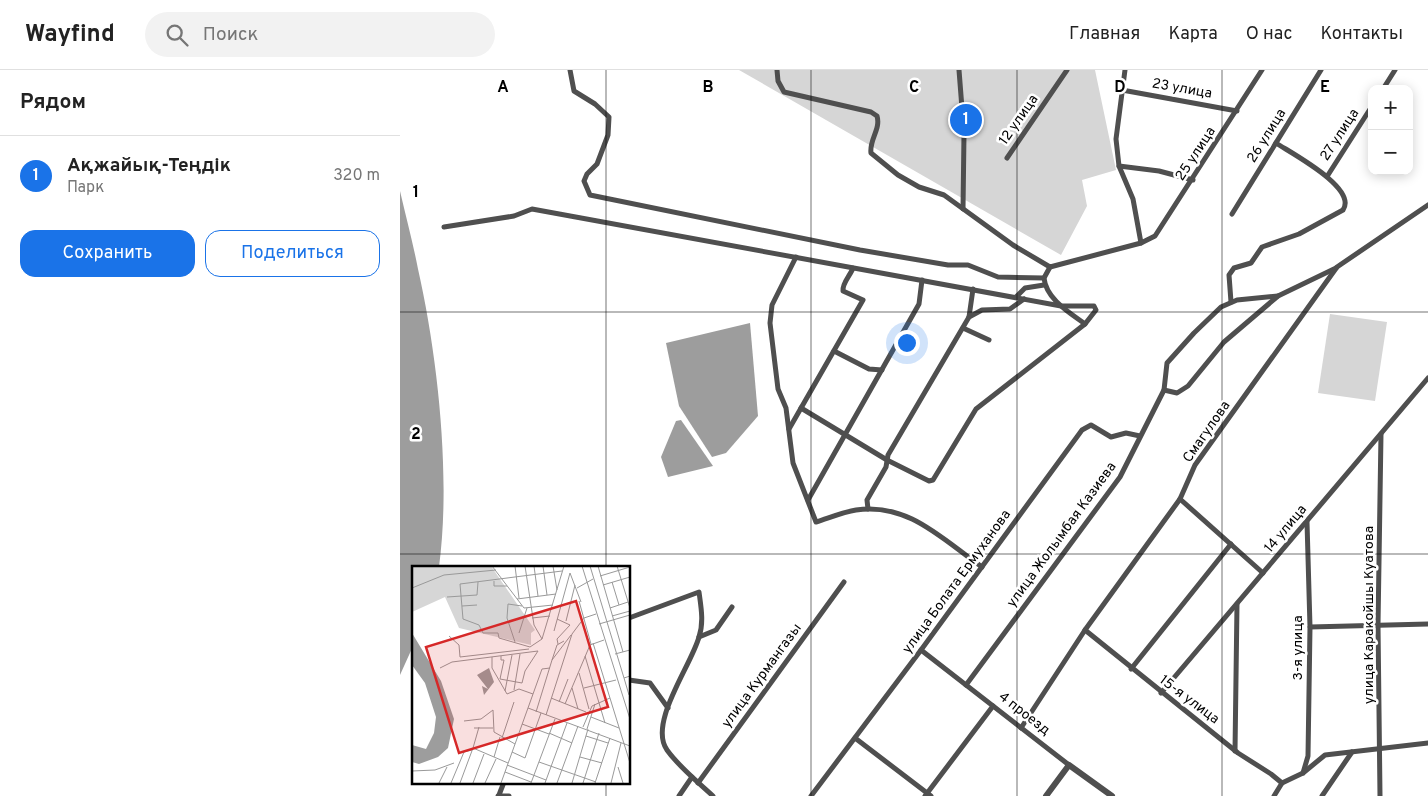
<!DOCTYPE html>
<html lang="ru">
<meta charset="utf-8">
<style>
:root{--surface:#fff;--page:#f2f2f2;--text:#222;--muted:#767676;--line:#e0e0e0;--accent:#1a73e8}
body{margin:0;font-family:Overpass,sans-serif;background:var(--page);color:var(--text)}
.controls{position:absolute;right:15px;top:15px;display:grid;overflow:hidden;border-radius:10px;box-shadow:0 2px 12px #0003}
.controls button{width:45px;height:45px;display:grid;place-items:center;padding:0;border:0;border-bottom:1px solid var(--line);background:var(--surface);color:var(--text);font:25px sans-serif}
.you{position:absolute;left:506px;top:272px;width:18px;height:18px;margin:-12px;border:4px solid #fff;border-radius:50%;background:#1a73e8;box-shadow:0 0 0 8px #1a73e833}
.badge{display:grid;place-items:center;width:32px;height:32px;border-radius:50%;background:var(--accent);color:#fff;font-size:16px;font-weight:700}
.pin{position:absolute;translate:-50% -50%;border:2px solid #fff;box-shadow:0 1px 5px #0006}
.list{margin:0;padding:0;list-style:none}
h2{display:flex;justify-content:space-between;align-items:center;height:65px;margin:0;padding:0 20px;font-size:21px}
h2 small{font-size:16px;font-weight:400;color:var(--muted)}
.list li{display:grid;grid-template-columns:32px 1fr auto;gap:15px;align-items:center;box-sizing:border-box;height:80px;padding:0 20px;border-top:1px solid var(--line)}
.list b{display:block;font-size:19px;white-space:nowrap}
.list p{margin:0;font-size:16px;white-space:nowrap;color:var(--muted)}
.list em{font-size:16px;font-style:normal;color:var(--muted)}
.actions{display:flex;gap:10px;padding:15px 20px}
.actions a{flex:1;padding:11px 0;border:1px solid var(--accent);border-radius:15px;text-align:center;font-size:18px;color:var(--accent)}
.actions .main{background:var(--accent);color:#fff}
.icon{flex:none;width:28px;height:28px;fill:none;stroke:currentColor;stroke-width:2;stroke-linecap:round;stroke-linejoin:round}
.map{position:relative;flex:none;width:1028px;height:726px;overflow:hidden}
header{display:flex;align-items:center;gap:30px;box-sizing:border-box;height:70px;padding:0 25px;background:var(--surface);border-bottom:1px solid var(--line)}
header strong{font-size:24px}
nav{display:flex;gap:28px;margin-inline-start:auto;font-size:18px}
.search{width:350px;height:45px;background:var(--page);display:flex;align-items:center;gap:12px;box-sizing:border-box;padding:0 18px;border-radius:28px;color:var(--muted);font-size:19px}
main{display:flex}
aside{flex:1;background:var(--surface)}
.map>svg:first-child{display:block}
.green{fill:#d6d6d6}
.water{fill:#9d9d9d}
.lines{fill:none;stroke-linecap:round;stroke-linejoin:round}
.minor{stroke:#4f4f4f;stroke-width:5}
.tertiary{stroke:#4f4f4f;stroke-width:6}
.grid{fill:none;stroke:#000;stroke-width:1;stroke-opacity:0.55}
.labels{text-anchor:middle;dominant-baseline:central;stroke-width:5;stroke-linejoin:round;paint-order:stroke}
.street-label{font-size:14px;fill:#000;stroke:#fff}
.inset-road{fill:none;stroke:#999;stroke-width:1}
.view{fill:#d62828;fill-opacity:0.15;stroke:#d62828;stroke-width:2.5}
.inset-edge{fill:none;stroke:#000;stroke-width:2.5}
.grid-label{font-size:16px;text-anchor:middle;font-weight:bold;fill:#000;stroke:#fff;stroke-width:5;stroke-linejoin:round;paint-order:stroke}
</style>
<header>
<strong>Wayfind</strong>
<div class="search"><svg class="icon" aria-label="search" viewBox="0 0 24 24"><circle cx="10" cy="10" r="6"/><path d="M15 15l6 6"/></svg>Поиск</div>
<nav><a>Главная</a><a>Карта</a><a>О нас</a><a>Контакты</a></nav>
</header>
<main>
<aside>
<h2>Рядом<small></small></h2>
<ul class="list">
<li><span class="badge">1</span><div><b>Ақжайық-Теңдік</b><p>Парк</p></div><em>320 m</em></li>
</ul>
<div class="actions"><a class="main">Сохранить</a><a>Поделиться</a></div>
</aside>
<div class="map">
<svg width="1028" height="726" viewBox="0 0 1028 726">
<rect width="100%" height="100%" fill="#fff"/>
<!-- green -->
<g class="green">
<polygon points="339,0 695,0 716,100 682,110 687,136 661,185"/>
<polygon points="930,244 987,252 975,331 918,323"/>
</g>
<!-- water -->
<g class="water">
<path d="M0 121C6 147 13 173 18 199 38 288 51 407 39 497H14V574L0 605Z"/>
<polygon points="350,253 358,346 326,383 312,387 279,336 266,273"/>
<polygon points="281,350 313,396 268,407 261,387 276,351"/>
</g>
<g class="lines">
<!-- minor -->
<g class="minor">
<polyline points="170,0 174,21 195,34 209,47 208,65 197,94 187,104 184,111 190,125 460,180 548,195 568,195 598,207 644,208"/>
<path d="M377 0 378 11 384 22 471 42 477 46C481 59 469 70 471 83L498 105 519 117 544 125 613 175 650 197 741 173 755 166 862 0"/>
<polyline points="559,0 564,64 563,139"/>
<polyline points="725,0 716,69 719,96 733,129 741,173"/>
<polyline points="983,19 995,0"/>
<polyline points="722,20 837,41"/>
<polyline points="607,88 667,0"/>
<polyline points="719,96 759,101 793,110"/>
<polyline points="928,105 972,36"/>
<polyline points="832,144 921,0"/>
<polyline points="44,157 114,146 132,139 661,236 694,236 696,240 685,254 576,339 533,410 529,411 487,390 401,338"/>
<path d="M396 187 372 235 370 253 378 319 386 338 393 393 416 452C429 448 443 442 456 440 508 432 543 470 582 497"/>
<path d="M650 197 644 208C646 229 670 243 685 254"/>
<polyline points="616,227 625,218 644,215"/>
<path d="M831 232 829 205 834 198 851 193 862 177 899 164 943 140C958 118 891 83 876 73"/>
<polyline points="569,247 582,240 610,239 624,229"/>
<polyline points="563,258 589,270"/>
<polyline points="434,281 469,299 482,300"/>
<polyline points="764,320 767,293 794,263 821,237 837,230 878,226"/>
<path d="M389 359 463 230 443 221C442 213 450 206 453 198"/>
<polyline points="780,429 863,503"/>
<polyline points="408,430 519,234 522,210"/>
<polyline points="468,439 467,430 486,397 488,385 569,247 573,219"/>
<path d="M229 548 299 522C301 537 304 552 299 567 291 596 248 653 267 680 279 697 298 712 313 726"/>
<polyline points="910,557 1028,554"/>
<polyline points="685,560 838,683 871,704 882,713"/>
<polyline points="299,567 316,560 332,537"/>
<polyline points="521,580 669,695"/>
<polyline points="731,599 831,474"/>
<polyline points="229,610 250,613 268,638"/>
<polyline points="566,615 720,407 764,320 777,323 788,316 824,272 878,226 936,198"/>
<polyline points="761,623 1028,308"/>
<polyline points="621,658 685,560 780,429 795,395 937,197 1028,135"/>
<polyline points="455,668 531,726"/>
<polyline points="835,681 837,534"/>
<polyline points="903,703 908,686 910,557 907,452"/>
<polyline points="298,713 444,512"/>
<polyline points="882,713 903,703 925,685 1028,673"/>
<polyline points="99,725 104,712"/>
<polyline points="98,726 109,726"/>
<polyline points="279,726 292,707"/>
<polyline points="411,726 521,580 682,360 691,355 711,367 726,363 740,366"/>
<polyline points="525,726 593,636"/>
<polyline points="874,726 882,713"/>
<polyline points="922,726 952,682"/>
<polyline points="980,726 978,555 981,364"/>
</g>
<!-- tertiary -->
<polyline class="tertiary" points="646,726 669,695 712,726"/>
</g>
<!-- grid -->
<path class="grid" d="M206 0V497M411 0V726M617 0V726M822 0V726M0 242H1028M0 484H1028M206 712V726"/>
<g class="labels">
<!-- street labels -->
<g class="street-label">
<text transform="translate(782 19) rotate(10)">23 улица</text>
<text transform="translate(619 50) rotate(-55)">12 улица</text>
<text transform="translate(940 65) rotate(-57)">27 улица</text>
<text transform="translate(867 66) rotate(-58)">26 улица</text>
<text transform="translate(796 84) rotate(-57)">25 улица</text>
<text transform="translate(807 362) rotate(-55)">Смагулова</text>
<text transform="translate(886 459) rotate(-50)">14 улица</text>
<text transform="translate(662 465) rotate(-54)">улица Жолымбая Казиева</text>
<text transform="translate(557 512) rotate(-54)">улица Болата Ермуханова</text>
<text transform="translate(969 545) rotate(-90)">улица Каракойшы Куатова</text>
<text transform="translate(898 578) rotate(-90)">3-я улица</text>
<text transform="translate(362 606) rotate(-54)">улица Курмангазы</text>
<text transform="translate(789 630) rotate(37)">15-я улица</text>
<text transform="translate(624 644) rotate(38)">4 проезд</text>
</g>
</g>
<!-- overview -->
<g transform="translate(12 496)">
<rect width="218" height="218" fill="#fff"/>
<path d="M0 0H79L123 64 119 67V79L47 62 33 31 0 46Z" fill="#d6d6d6"/>
<path d="M0 67 29 115 42 153 36 182 26 191 7 198 0 196V179L14 183 22 167 24 151 13 117 0 99ZM77 102 82 116 72 129 70 120 76 123 65 109Z" fill="#9d9d9d"/>
<path class="inset-road" d="M80 0 112 42 141 39M103 0 107 32M113 0 122 59 130 73M122 0 126 30M131 0 135 29M141 0 145 24M170 0 218 153M178 0 212 112M186 0 211 86M205 0 218 42M158 7 169 36M188 10 218 1M82 15V20H95M200 16 207 39M191 19 218 11M0 22 32 9 84 4M165 22 181 13M35 31 65 29 66 16M105 33 144 28M167 35 179 78M50 40 65 39M198 42 216 36M200 50 218 45M120 52 138 50M145 53 158 59 145 73 146 78M154 55 163 19M187 58 218 49M142 65 158 7M107 67 115 42M37 70 47 79 48 91 117 83M130 73 118 81 87 72 86 67H71L67 59 51 53 48 18 150 5M130 73 152 0M103 76 95 52 96 38 110 40M181 77 218 197M203 88 218 84M173 90 193 157M80 91V102L95 128 107 123 121 128M140 94 145 79 152 75M28 102 40 96 126 85M167 107 177 143M88 113 110 117 113 105 126 85M88 113 92 94H89V90M160 122 166 143M172 122 204 114M102 124 108 88M93 125 100 89M217 129 212 112 218 110M139 132 174 146M147 136 156 113M153 138 178 79 192 74M116 142 218 180M124 146 140 94 159 69M134 149 160 68 172 52 184 48M179 151 207 162M52 155 69 153 81 144 82 166 103 178M110 158 137 168M171 161 180 140 198 132M62 162H81M175 163 183 138M137 167 160 177M174 170 196 177M90 172 102 136M61 182 67 161M100 186 113 192 129 147M82 191 88 171M168 191 190 197M127 196 184 216M95 199 134 214M206 201 211 217M0 205 23 204 42 197M93 206 119 216M27 217 35 201M39 217 52 186 60 184M48 217 61 182 96 197M61 217 72 188M73 217 84 193M89 217 130 103 138 102M119 217 143 153M133 217 155 157M145 217 166 160M160 217 176 163M171 217 187 167M183 217 198 172M199 217 209 177"/>
<path class="view" d="M164 35 196 141 47 187 14 81Z"/>
<rect width="218" height="218" class="inset-edge"/>
</g>
<g class="grid-label">
<text x="103" y="22">A</text>
<text x="308" y="22">B</text>
<text x="514" y="22">C</text>
<text x="720" y="22">D</text>
<text x="925" y="22">E</text>
<text x="16" y="127">1</text>
<text x="16" y="369">2</text>
</g>
</svg>
<div class="controls">
<button>+</button>
<button>−</button>
</div>
<div class="you"></div>
<div class="pin badge" style="left:566px;top:50px">1</div>
</div>
</main>
